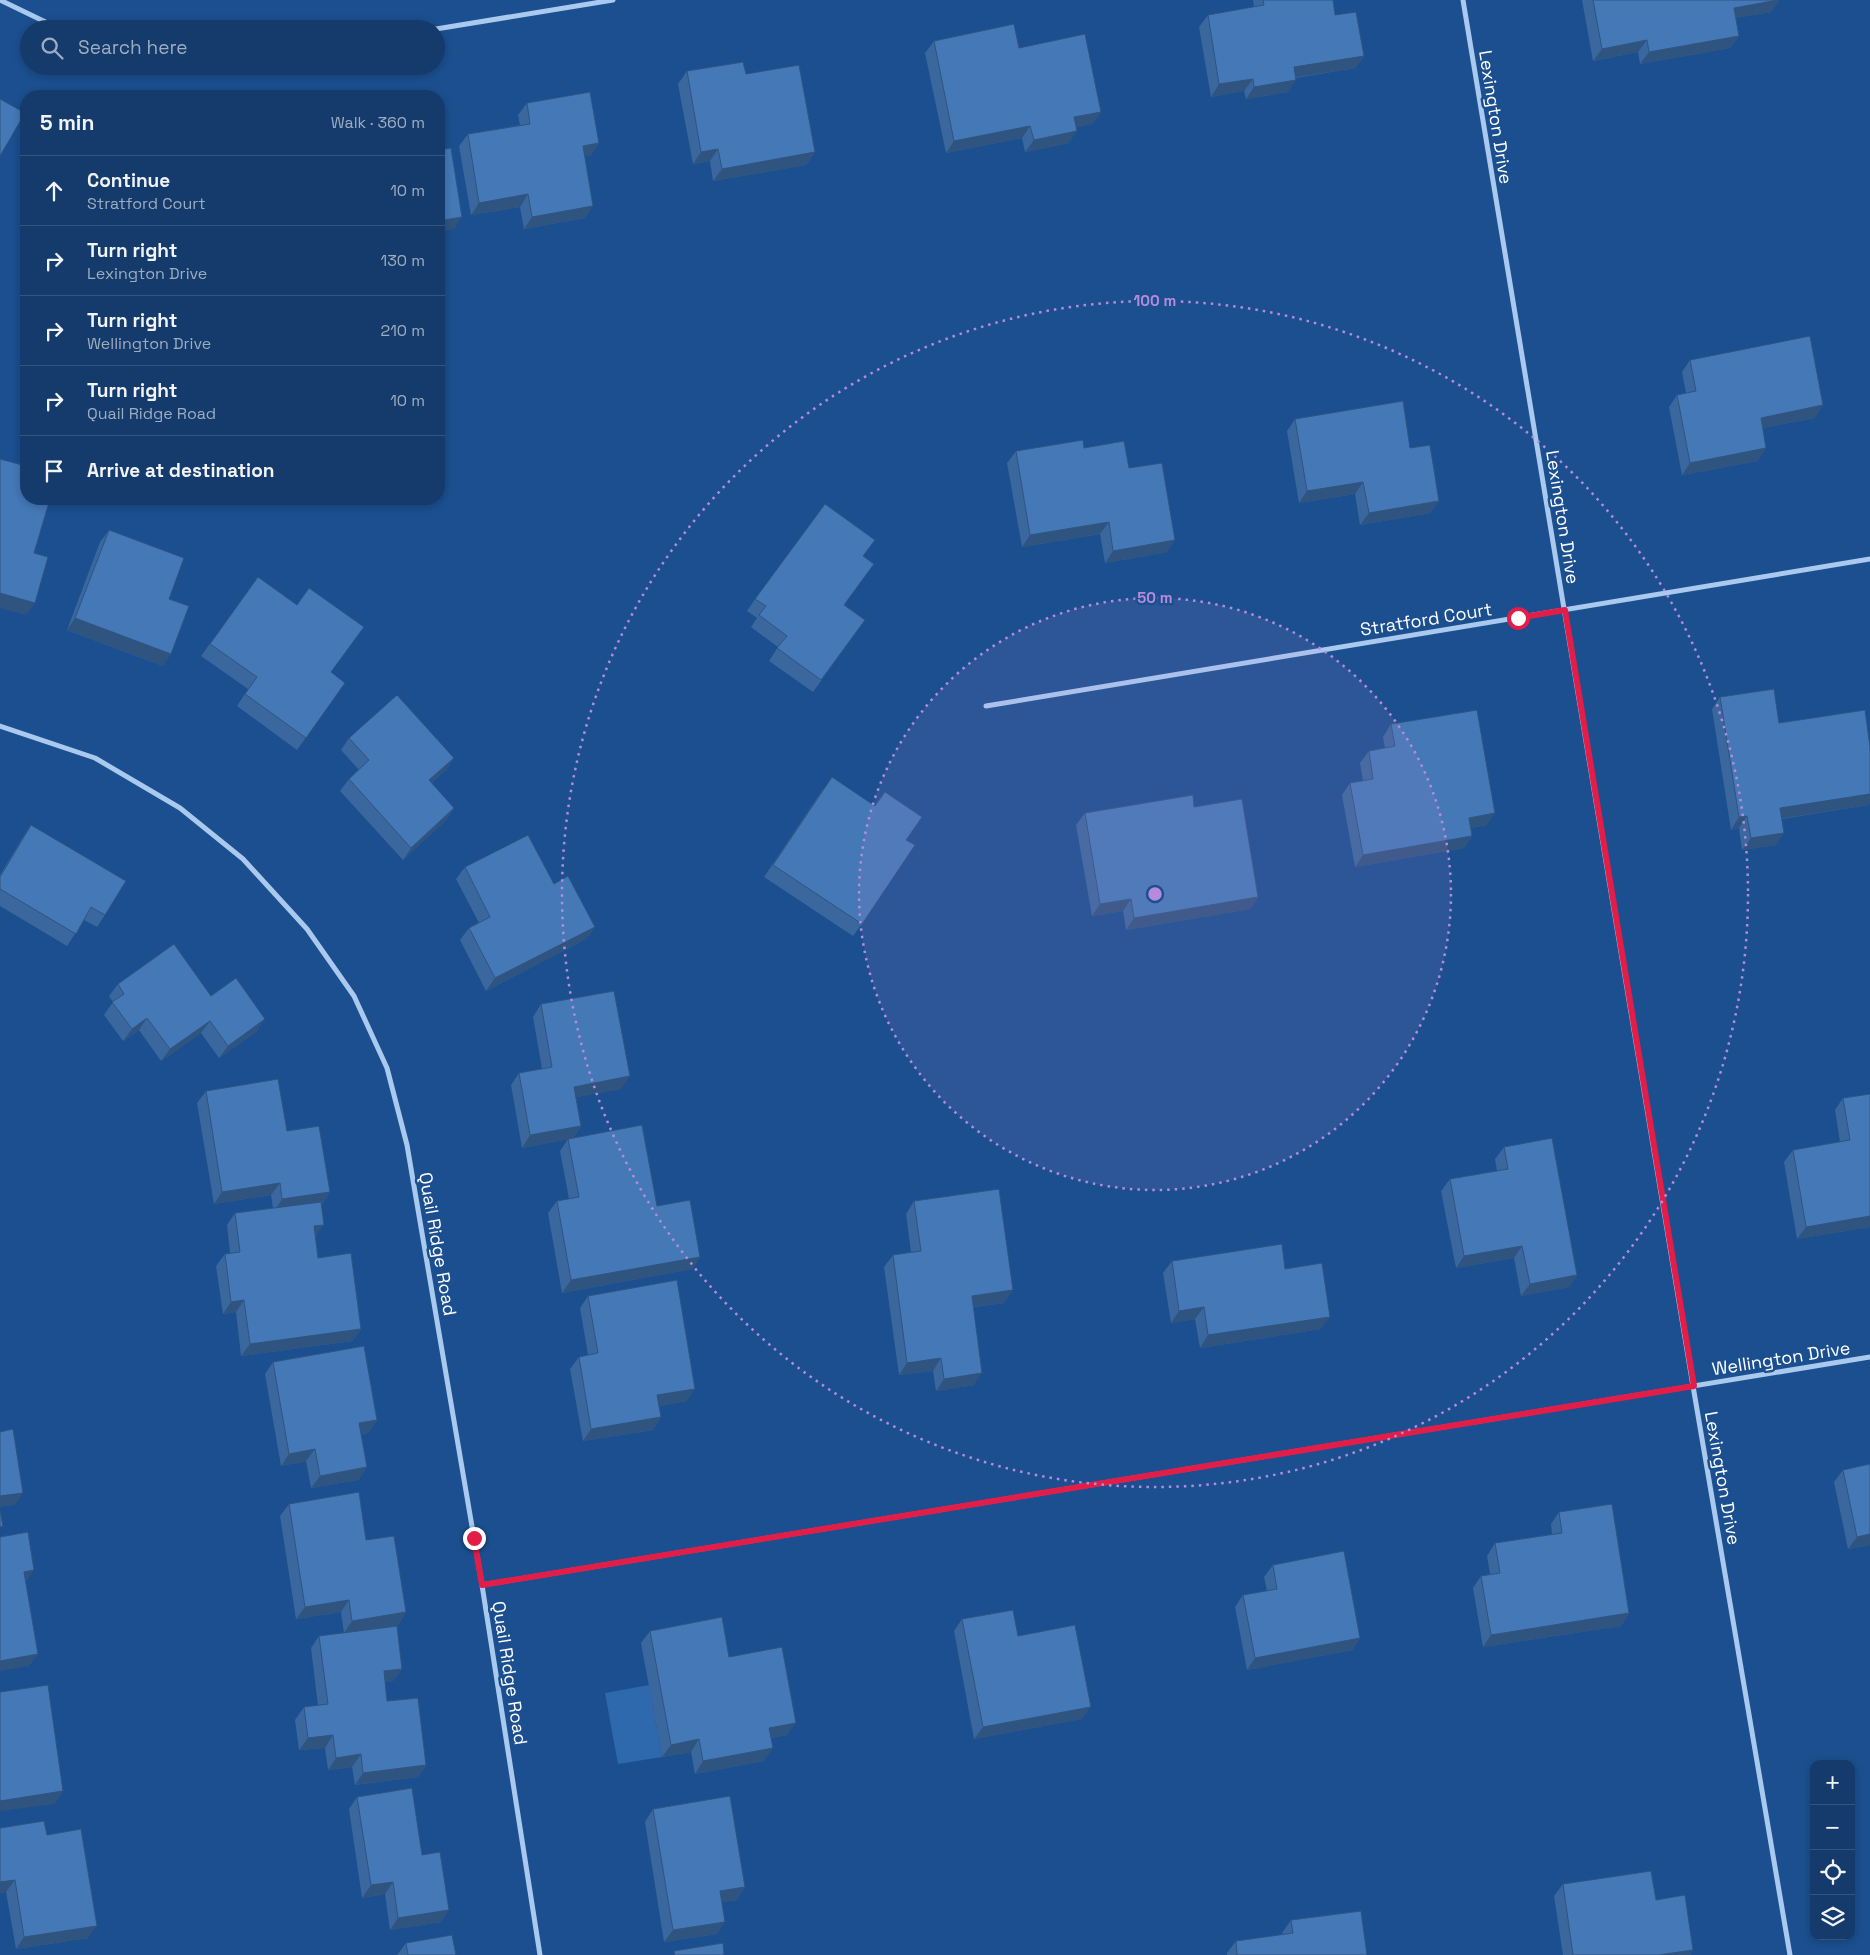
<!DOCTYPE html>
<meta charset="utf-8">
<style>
:root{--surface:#143b6b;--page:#1d4271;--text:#f1f3f6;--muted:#9dadc1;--line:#33557e}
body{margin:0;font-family:"Space Grotesk",sans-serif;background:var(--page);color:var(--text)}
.controls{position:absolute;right:15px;bottom:15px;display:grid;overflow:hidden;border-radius:10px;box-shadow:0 2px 8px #0003}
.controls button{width:45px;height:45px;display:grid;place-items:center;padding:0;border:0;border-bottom:1px solid var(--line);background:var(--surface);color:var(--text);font:25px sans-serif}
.stop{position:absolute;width:15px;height:15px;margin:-11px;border:4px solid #e11d48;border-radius:50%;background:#fff}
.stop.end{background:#e11d48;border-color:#fff;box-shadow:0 1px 5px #0008}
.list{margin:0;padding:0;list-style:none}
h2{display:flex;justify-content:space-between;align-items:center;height:65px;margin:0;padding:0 20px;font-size:21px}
h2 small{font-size:16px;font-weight:400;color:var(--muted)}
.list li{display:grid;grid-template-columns:32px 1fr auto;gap:15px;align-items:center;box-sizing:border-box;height:70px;padding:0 20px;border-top:1px solid var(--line)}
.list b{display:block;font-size:19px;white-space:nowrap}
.list p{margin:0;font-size:16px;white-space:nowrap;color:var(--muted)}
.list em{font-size:16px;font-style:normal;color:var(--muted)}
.icon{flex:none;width:28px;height:28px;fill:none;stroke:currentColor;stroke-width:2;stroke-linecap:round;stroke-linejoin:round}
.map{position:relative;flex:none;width:1870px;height:1955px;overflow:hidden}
.search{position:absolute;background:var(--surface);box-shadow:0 2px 8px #0003;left:20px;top:20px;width:425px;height:55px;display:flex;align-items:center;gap:12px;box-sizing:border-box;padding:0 18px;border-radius:28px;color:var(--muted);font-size:19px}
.panel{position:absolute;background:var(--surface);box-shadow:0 2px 8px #0003;left:20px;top:90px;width:425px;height:415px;border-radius:20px}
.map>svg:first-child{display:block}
.green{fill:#2e69ad}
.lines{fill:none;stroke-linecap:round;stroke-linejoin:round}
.street{stroke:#a9c9ee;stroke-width:5}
.wall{fill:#3a679d}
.shaded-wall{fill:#305480}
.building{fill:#4478b7;stroke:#305480}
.route{stroke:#e11d48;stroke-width:6}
.ring{fill:none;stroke:#b68bdc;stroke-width:2.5;stroke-dasharray:2.5 5}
.labels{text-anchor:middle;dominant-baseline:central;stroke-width:5;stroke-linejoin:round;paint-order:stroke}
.street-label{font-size:18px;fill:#fff;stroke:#1b4f8f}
.centre{fill:#b68bdc;stroke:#1b4f8f;stroke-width:2.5}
.ring-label{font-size:15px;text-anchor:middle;font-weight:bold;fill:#b68bdc;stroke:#1b4f8f;stroke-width:5;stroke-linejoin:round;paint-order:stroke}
</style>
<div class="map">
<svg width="1870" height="1955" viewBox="0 0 1870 1955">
<rect width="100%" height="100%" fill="#1b4f8f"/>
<!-- green -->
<polygon class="green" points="649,1685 662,1757 618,1764 605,1693"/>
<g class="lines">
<!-- street -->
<g class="street">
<polyline points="0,0 60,29"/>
<polyline points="1463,0 1693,1386 1790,1955"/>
<polyline points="436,29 613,0"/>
<polyline points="986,706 1870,559"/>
<polyline points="0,726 95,758 180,808 243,859 307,929 354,996 387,1068 407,1145 482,1585 540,1955"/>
<polyline points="482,1585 1870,1357"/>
</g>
</g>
<!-- wall -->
<g class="wall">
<polygon points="1253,0 1333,0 1335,15 1364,56 1355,68 1296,78 1288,92 1246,99 1244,91 1211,97 1199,27 1208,15 1254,7"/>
<polygon points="1582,0 1779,0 1771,12 1735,18 1739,36 1730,48 1640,64 1638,52 1593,61"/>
<polygon points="934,41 1019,48 1101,112 1092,124 1076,127 1069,143 1025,152 1022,138 946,153 925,53"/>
<polygon points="687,71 746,74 815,152 806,165 713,181 710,161 693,164 678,84"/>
<polygon points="527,103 599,143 590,156 585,156 585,218 524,229 520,207 471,215 459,146 468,134 520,125 518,115"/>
<polygon points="26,206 26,220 23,219"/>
<polygon points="1690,360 1815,418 1763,428 1758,461 1682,475 1669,407 1677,395 1686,393 1682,372"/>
<polygon points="1295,419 1439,501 1430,513 1360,525 1355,494 1299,503 1287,431"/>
<polygon points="1084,448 1129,468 1167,552 1105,563 1100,534 1022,547 1007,463 1016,451"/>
<polygon points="109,530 169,599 163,666 67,630 100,542"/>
<polygon points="863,556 845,605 865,620 813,692 769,661 778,647 751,627 757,618 747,611 755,599"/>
<polygon points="258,577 331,673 345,683 297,750 237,706 248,689 201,656"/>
<polygon points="1720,697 1779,723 1870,747 1870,803 1868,805 1782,819 1776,845 1742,850 1739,828 1731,830 1712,709"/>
<polygon points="1391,724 1487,825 1471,828 1472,836 1464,848 1355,867 1342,795 1350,783 1363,781 1360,763 1369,751 1385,748 1383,737"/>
<polygon points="349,738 454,758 446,770 431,783 454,808 446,820 403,860 340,791 349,779 359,770 341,750"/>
<polygon points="823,789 906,840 862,924 853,936 764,877"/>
<polygon points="1194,807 1258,897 1250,909 1126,930 1123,911 1092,916 1076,825 1085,813"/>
<polygon points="31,825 105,915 97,927 84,920 67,946 0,906 0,875 23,837"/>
<polygon points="465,867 554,884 595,927 586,939 486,991 460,940 469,928 479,923 456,879"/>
<polygon points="118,984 211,996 257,1031 219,1058 201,1033 161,1061 139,1030 123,1041 104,1015 113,1002 109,996"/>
<polygon points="541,1004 621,1089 576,1097 581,1126 573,1138 657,1206 700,1257 692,1269 562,1293 548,1213 557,1201 569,1199 560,1151 568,1139 522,1148 511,1085 519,1073 542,1069 533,1017"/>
<polygon points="206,1091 287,1131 330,1192 322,1204 321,1204 315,1237 318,1258 361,1329 352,1341 241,1356 236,1312 223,1314 216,1266 225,1254 230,1253 227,1225 235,1213 273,1208 271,1195 214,1204 197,1103"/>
<polygon points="1843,1098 1870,1227 1797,1239 1784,1162 1793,1150 1840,1142 1835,1110"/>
<polygon points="1504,1147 1577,1275 1569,1287 1521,1296 1514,1258 1456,1268 1441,1191 1450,1179 1497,1171 1495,1159"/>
<polygon points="914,1201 1004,1303 974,1307 974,1385 936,1391 933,1371 899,1375 884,1267 893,1255 911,1252 906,1214"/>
<polygon points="1172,1261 1285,1269 1321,1329 1200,1348 1195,1319 1171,1323 1163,1273"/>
<polygon points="588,1296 687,1401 659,1406 661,1417 653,1430 583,1441 570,1369 579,1357 588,1355 580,1308"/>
<polygon points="273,1362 377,1420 368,1433 361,1434 367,1467 358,1480 311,1488 306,1461 281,1466 265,1374"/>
<polygon points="1870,1464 1870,1545 1848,1549 1834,1482 1843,1470"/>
<polygon points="289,1504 366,1540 406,1612 398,1625 362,1630 402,1669 393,1681 385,1682 387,1701 426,1765 418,1777 355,1785 352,1767 328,1770 325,1748 299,1750 295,1720 304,1707 318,1706 311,1648 319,1636 344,1633 341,1612 296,1619 280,1516"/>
<polygon points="1559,1512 1629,1613 1621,1626 1483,1647 1473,1588 1481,1576 1490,1574 1487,1556 1495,1543 1552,1534 1551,1524"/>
<polygon points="1273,1565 1360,1638 1352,1650 1247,1670 1235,1607 1243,1595 1267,1591 1264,1577"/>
<polygon points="962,1619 1018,1636 1082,1719 974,1739 954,1631"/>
<polygon points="650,1631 729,1657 787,1735 771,1738 764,1761 695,1774 691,1752 662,1757 641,1643"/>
<polygon points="357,1797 422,1855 441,1922 390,1930 385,1894 362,1898 349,1809"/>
<polygon points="653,1809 737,1900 722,1902 717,1934 664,1942 645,1822"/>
<polygon points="47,1835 88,1938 16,1949 6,1892 0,1893"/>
<polygon points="1563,1884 1656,1900 1693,1950 1690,1955 1563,1955 1554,1896"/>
<polygon points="1291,1920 1367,1955 1227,1955 1227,1953 1236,1941 1283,1935 1282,1933"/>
<polygon points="406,1943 456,1955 397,1955"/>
</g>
<!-- shaded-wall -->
<g class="shaded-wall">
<polygon points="1779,0 1771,12 1725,20 1734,8"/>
<polygon points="1739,36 1730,48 1640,64 1649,52"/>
<polygon points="1647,40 1638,52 1593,61 1602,49"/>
<polygon points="1364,56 1355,68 1285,79 1294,67"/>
<polygon points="1253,79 1244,91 1211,97 1219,84"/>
<polygon points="1296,80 1288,92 1246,99 1254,87"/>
<polygon points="1101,112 1092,124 1065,130 1074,117"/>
<polygon points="1030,126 1022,138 946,153 954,141"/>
<polygon points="1077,131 1069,143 1025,152 1034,140"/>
<polygon points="599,143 590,156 575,158 583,146"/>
<polygon points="718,149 710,161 693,164 701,152"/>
<polygon points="815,152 806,165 713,181 722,169"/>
<polygon points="528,194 520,207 471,215 479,203"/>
<polygon points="593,206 585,218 524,229 532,217"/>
<polygon points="462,217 454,229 439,232 439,221"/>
<polygon points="1823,405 1815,418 1752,430 1761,418"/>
<polygon points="1766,448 1758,461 1682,475 1690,463"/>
<polygon points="1363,482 1355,494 1299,503 1307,491"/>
<polygon points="1439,501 1430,513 1360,525 1369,513"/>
<polygon points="1109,522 1100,534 1022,547 1030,535"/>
<polygon points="1175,540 1167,552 1105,563 1113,551"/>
<polygon points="0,593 35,603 26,615 0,608"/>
<polygon points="75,618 171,654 163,666 67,630"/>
<polygon points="454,758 446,770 420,792 429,780"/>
<polygon points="1870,794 1870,803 1868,805 1772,820 1780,808"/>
<polygon points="454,808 446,820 403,860 411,848"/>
<polygon points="1495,813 1487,825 1460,830 1469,818"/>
<polygon points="1747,816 1739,828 1731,830 1739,817"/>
<polygon points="1784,833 1776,845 1742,850 1751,838"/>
<polygon points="1472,836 1464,848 1355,867 1363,855"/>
<polygon points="1258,897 1250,909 1126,930 1134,918"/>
<polygon points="1131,899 1123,911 1092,916 1100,904"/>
<polygon points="595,927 586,939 486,991 495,978"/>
<polygon points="147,1018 139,1030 123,1041 132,1029"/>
<polygon points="265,1019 257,1031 219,1058 228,1046"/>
<polygon points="210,1021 201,1033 161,1061 170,1049"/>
<polygon points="630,1076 621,1089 566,1099 574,1087"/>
<polygon points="581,1126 573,1138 522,1148 530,1135"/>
<polygon points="280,1183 271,1195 214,1204 222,1192"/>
<polygon points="330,1192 322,1204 274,1212 282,1199"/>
<polygon points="1870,1216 1870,1227 1797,1239 1806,1227"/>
<polygon points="324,1225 315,1237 314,1226"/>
<polygon points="1522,1246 1514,1258 1456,1268 1464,1256"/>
<polygon points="700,1257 692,1269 562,1293 571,1280"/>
<polygon points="1577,1275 1569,1287 1521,1296 1530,1284"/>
<polygon points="1013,1290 1004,1303 964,1308 972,1296"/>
<polygon points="244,1300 236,1312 223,1314 231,1302"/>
<polygon points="1204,1307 1195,1319 1171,1323 1179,1311"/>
<polygon points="1330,1317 1321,1329 1200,1348 1208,1335"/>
<polygon points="361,1329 352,1341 241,1356 250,1344"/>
<polygon points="941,1358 933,1371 899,1375 907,1363"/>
<polygon points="982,1373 974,1385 936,1391 944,1379"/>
<polygon points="695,1389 687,1401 649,1408 657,1395"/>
<polygon points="661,1417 653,1430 583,1441 591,1429"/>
<polygon points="377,1420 368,1433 351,1435 359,1423"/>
<polygon points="315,1449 306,1461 281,1466 289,1454"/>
<polygon points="367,1467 358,1480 311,1488 320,1476"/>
<polygon points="23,1493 15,1505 0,1507 0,1496"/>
<polygon points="1870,1534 1870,1545 1848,1549 1857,1537"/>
<polygon points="34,1570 26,1582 24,1572"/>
<polygon points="349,1600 341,1612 296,1619 305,1607"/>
<polygon points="406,1612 398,1625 344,1633 352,1621"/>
<polygon points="1629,1613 1621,1626 1483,1647 1491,1635"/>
<polygon points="1360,1638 1352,1650 1247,1670 1255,1658"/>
<polygon points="38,1654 29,1666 0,1671 0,1661"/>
<polygon points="402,1669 393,1681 375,1684 384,1671"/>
<polygon points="1091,1707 1082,1719 974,1739 983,1727"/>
<polygon points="796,1723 787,1735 760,1740 769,1728"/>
<polygon points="333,1735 325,1748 299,1750 308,1738"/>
<polygon points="699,1739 691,1752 662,1757 671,1745"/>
<polygon points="773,1748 764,1761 695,1774 703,1761"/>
<polygon points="361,1754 352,1767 328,1770 336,1758"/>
<polygon points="426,1765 418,1777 355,1785 363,1773"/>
<polygon points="63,1791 55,1804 0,1811 0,1801"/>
<polygon points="15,1880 6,1892 0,1893 0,1882"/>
<polygon points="393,1882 385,1894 362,1898 371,1885"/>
<polygon points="745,1887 737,1900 712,1904 720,1891"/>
<polygon points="449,1910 441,1922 390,1930 398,1918"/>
<polygon points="725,1922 717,1934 664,1942 673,1930"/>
<polygon points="97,1926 88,1938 16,1949 24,1937"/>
<polygon points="1693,1950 1690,1955 1659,1955"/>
</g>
<!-- building -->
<g class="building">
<polygon points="1263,0 1333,0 1335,15 1356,12 1364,56 1294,67 1296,80 1254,87 1253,79 1219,84 1208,15 1264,5"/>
<polygon points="1593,0 1778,0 1734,8 1739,36 1649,52 1647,40 1602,49"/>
<polygon points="1014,24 1019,48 1085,34 1101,112 1074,117 1077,131 1034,140 1030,126 954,141 934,41"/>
<polygon points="743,62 746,74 799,65 815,152 722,169 718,149 701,152 687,71"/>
<polygon points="590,92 599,143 583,146 593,206 532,217 528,194 479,203 468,134 530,124 527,103"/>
<polygon points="0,99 25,113 0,156"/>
<polygon points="451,148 462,217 439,221 439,150"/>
<polygon points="1810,336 1823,405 1761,418 1766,448 1690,463 1677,395 1696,391 1690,360"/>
<polygon points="1403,401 1410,448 1430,445 1439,501 1369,513 1363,482 1307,491 1295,419"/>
<polygon points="1083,440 1084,448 1124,441 1129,468 1162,463 1175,540 1113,551 1109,522 1030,535 1016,451"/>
<polygon points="0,459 26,466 26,499 50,499 34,553 48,557 35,603 0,593"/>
<polygon points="825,504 875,540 863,556 874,564 844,605 865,620 821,680 777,648 787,636 759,615 766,606 755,599"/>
<polygon points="109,530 184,558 169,599 189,606 171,654 75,618"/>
<polygon points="258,577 297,605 309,588 364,627 331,672 345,683 306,738 245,694 257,677 210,644"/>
<polygon points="1774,689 1779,723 1865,710 1870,747 1870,794 1780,808 1784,833 1751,838 1747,816 1739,817 1720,697"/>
<polygon points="397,695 454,758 429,780 454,808 411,848 349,779 369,760 349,738"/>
<polygon points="1477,710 1495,813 1469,818 1472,836 1363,855 1350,783 1373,779 1369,751 1395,746 1391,724"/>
<polygon points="832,777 875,806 885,792 922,817 906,840 915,845 862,924 773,865"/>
<polygon points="1193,795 1194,807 1242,799 1258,897 1134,918 1131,899 1100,904 1085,813"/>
<polygon points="31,825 126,881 105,915 91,907 76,934 0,889 0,877"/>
<polygon points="528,835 554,884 568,876 595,927 495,978 469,928 490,917 465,867"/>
<polygon points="174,944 211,996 236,978 265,1019 228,1046 210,1021 170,1049 147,1018 132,1029 112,1002 124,994 118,984"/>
<polygon points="614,991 630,1076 574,1087 581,1126 530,1135 519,1073 552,1067 541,1004"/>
<polygon points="278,1079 287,1131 319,1126 330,1192 282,1199 280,1183 222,1192 206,1091"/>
<polygon points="1870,1094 1870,1216 1806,1227 1793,1150 1850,1140 1843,1098"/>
<polygon points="642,1125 657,1206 690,1200 700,1257 571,1280 557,1201 579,1197 568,1139"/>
<polygon points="1552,1138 1577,1275 1530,1284 1522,1246 1464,1256 1450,1179 1508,1169 1504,1147"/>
<polygon points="999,1189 1013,1290 972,1296 982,1373 944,1379 941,1358 907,1363 893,1255 921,1251 914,1201"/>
<polygon points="321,1202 324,1225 314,1226 318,1258 351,1253 361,1329 250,1344 244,1300 231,1302 225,1254 240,1252 235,1213"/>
<polygon points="1282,1244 1285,1269 1322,1263 1330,1317 1208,1335 1204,1307 1179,1311 1172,1261"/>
<polygon points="677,1280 695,1389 657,1395 661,1417 591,1429 579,1357 598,1353 588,1296"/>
<polygon points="364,1346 377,1420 359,1423 367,1467 320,1476 315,1449 289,1454 273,1362"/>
<polygon points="13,1429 23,1493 0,1496 0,1432"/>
<polygon points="1870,1464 1870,1534 1857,1537 1843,1470"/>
<polygon points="359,1492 366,1540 394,1536 406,1612 352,1621 349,1600 305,1607 289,1504"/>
<polygon points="1612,1504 1629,1613 1491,1635 1481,1576 1500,1573 1495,1543 1562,1533 1559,1512"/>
<polygon points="0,1510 3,1526 0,1527"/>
<polygon points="28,1532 34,1570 24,1572 38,1654 0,1661 0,1537"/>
<polygon points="1344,1551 1360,1638 1255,1658 1243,1595 1277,1589 1273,1565"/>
<polygon points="1013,1610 1018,1636 1075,1625 1091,1707 983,1727 962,1619"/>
<polygon points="722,1617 729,1657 782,1647 796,1723 769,1728 773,1748 703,1761 699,1739 671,1745 650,1631"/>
<polygon points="397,1626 402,1669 384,1671 387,1701 418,1698 426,1765 363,1773 361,1754 336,1758 333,1735 308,1738 304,1707 328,1704 319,1636"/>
<polygon points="48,1685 63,1791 0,1801 0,1692"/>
<polygon points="412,1788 422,1855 440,1852 449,1910 398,1918 393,1882 371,1885 357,1797"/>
<polygon points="730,1796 745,1887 720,1891 725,1922 673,1930 653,1809"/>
<polygon points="44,1821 47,1835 81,1829 97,1926 24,1937 15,1880 0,1882 0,1828"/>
<polygon points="1651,1871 1656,1900 1685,1895 1693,1950 1659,1955 1573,1955 1563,1884"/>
<polygon points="1361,1911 1367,1955 1237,1955 1236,1941 1293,1933 1291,1920"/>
<polygon points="452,1935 456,1955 408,1955 406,1943"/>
<polygon points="723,1943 724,1955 675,1955 674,1951"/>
</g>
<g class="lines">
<!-- route -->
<polyline class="route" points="474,1538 482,1585 1694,1386 1565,610 1518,618"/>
</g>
<!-- distance rings -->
<circle cx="1155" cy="894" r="296" fill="#b68bdc" fill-opacity=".12"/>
<g class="ring">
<circle cx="1155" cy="894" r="296"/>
<circle cx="1155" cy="894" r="593"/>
</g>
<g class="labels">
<!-- street labels -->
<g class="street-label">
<text transform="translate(1496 117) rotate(81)">Lexington Drive</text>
<text transform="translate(1563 517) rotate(81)">Lexington Drive</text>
<text transform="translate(1426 619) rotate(-9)">Stratford Court</text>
<text transform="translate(438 1244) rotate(80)">Quail Ridge Road</text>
<text transform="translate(1781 1358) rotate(-9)">Wellington Drive</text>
<text transform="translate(1723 1478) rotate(80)">Lexington Drive</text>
<text transform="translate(510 1673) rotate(81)">Quail Ridge Road</text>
</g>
</g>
<circle cx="1155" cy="894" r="8" class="centre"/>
<g class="ring-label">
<text x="1155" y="306">100 m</text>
<text x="1155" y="603">50 m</text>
</g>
</svg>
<div class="controls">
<button>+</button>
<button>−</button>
<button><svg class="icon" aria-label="locate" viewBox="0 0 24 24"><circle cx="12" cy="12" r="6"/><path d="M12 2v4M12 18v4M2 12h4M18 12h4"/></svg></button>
<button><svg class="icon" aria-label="layers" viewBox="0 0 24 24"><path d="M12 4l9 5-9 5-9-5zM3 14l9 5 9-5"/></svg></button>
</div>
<div class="stop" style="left:1518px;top:618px"></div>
<div class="stop end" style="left:474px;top:1538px"></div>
<div class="search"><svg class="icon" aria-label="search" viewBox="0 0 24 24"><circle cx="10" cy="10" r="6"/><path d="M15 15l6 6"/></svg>Search here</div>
<section class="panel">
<h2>5 min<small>Walk · 360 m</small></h2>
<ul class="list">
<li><svg class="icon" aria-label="ahead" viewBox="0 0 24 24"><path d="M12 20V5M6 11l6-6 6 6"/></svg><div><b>Continue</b><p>Stratford Court</p></div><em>10 m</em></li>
<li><svg class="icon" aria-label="right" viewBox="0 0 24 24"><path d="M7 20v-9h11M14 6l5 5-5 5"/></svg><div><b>Turn right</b><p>Lexington Drive</p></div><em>130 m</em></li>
<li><svg class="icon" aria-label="right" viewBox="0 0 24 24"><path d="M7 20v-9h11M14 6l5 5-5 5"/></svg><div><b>Turn right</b><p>Wellington Drive</p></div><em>210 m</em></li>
<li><svg class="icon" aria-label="right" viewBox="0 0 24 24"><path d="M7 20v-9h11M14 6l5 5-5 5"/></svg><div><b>Turn right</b><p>Quail Ridge Road</p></div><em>10 m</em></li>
<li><svg class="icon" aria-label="arrive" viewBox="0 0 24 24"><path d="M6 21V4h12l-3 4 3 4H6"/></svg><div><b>Arrive at destination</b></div></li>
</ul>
</section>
</div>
